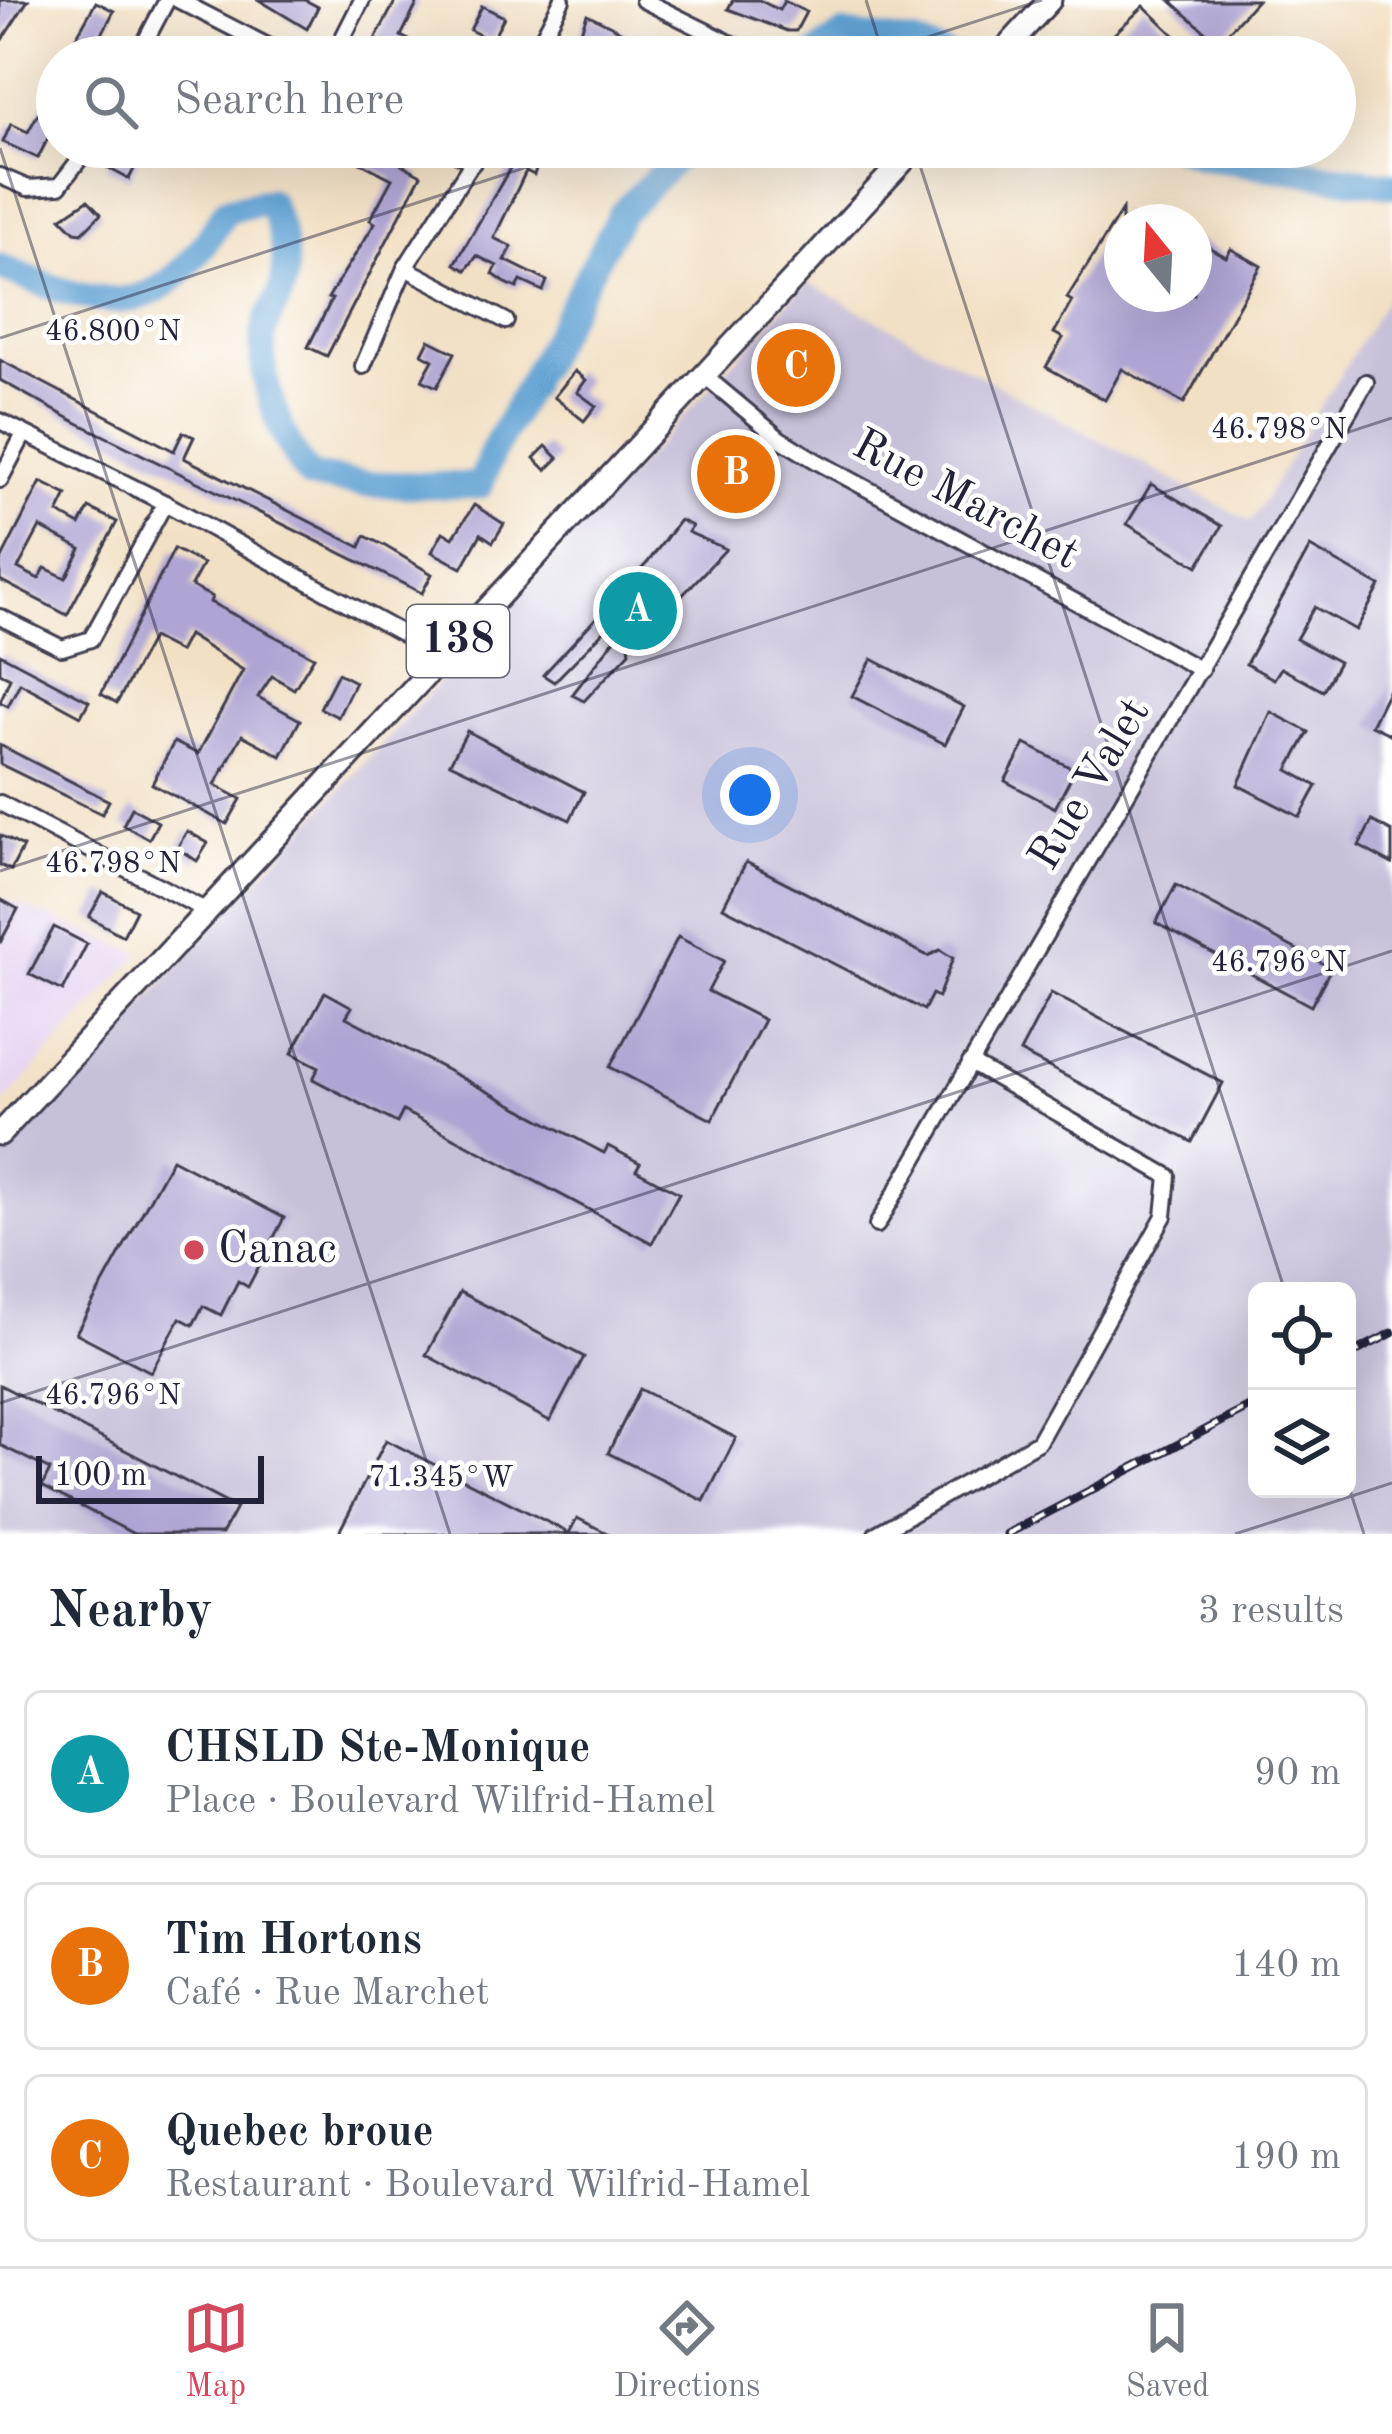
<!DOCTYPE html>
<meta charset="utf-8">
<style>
:root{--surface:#fff;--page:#f6f6f7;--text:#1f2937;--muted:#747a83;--line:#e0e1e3;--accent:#d1495b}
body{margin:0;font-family:"Old Standard TT",serif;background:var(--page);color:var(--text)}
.controls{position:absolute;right:36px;bottom:36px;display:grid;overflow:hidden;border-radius:18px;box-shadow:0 12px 48px #0002}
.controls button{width:108px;height:108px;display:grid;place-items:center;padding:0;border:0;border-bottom:3px solid var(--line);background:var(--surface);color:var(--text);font:60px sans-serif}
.compass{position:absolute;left:1104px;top:204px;width:108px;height:108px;border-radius:50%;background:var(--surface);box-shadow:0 12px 48px #0002;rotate:342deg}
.scale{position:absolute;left:36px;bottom:30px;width:228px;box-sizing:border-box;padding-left:12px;border:6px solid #22223b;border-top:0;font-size:33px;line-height:42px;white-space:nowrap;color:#22223b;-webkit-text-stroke:9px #fff;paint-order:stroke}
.you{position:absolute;left:750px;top:795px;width:42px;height:42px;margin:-30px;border:9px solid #fff;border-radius:50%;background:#1a73e8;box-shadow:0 0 0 18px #1a73e833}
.badge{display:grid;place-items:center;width:78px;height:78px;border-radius:50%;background:var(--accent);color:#fff;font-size:39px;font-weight:700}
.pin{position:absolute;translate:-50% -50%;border:6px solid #fff;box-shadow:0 3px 12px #0006}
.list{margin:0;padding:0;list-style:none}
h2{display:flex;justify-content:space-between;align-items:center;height:156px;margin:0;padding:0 48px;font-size:51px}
h2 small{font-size:39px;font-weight:400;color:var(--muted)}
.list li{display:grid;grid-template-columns:78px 1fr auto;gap:36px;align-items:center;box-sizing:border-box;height:168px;margin:0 24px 24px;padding:0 24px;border:3px solid var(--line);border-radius:18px}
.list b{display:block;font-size:45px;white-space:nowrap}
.list p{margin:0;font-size:39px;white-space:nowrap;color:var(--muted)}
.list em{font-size:39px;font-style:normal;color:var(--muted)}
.icon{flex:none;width:66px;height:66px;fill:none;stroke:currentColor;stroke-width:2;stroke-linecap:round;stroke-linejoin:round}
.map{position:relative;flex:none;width:1392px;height:1534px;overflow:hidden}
.search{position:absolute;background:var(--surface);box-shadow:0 12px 48px #0002;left:36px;right:36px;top:36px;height:132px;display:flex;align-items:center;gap:30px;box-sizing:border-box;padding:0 42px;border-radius:66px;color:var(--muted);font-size:45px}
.sheet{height:732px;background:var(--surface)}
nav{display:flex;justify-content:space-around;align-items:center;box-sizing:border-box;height:168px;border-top:3px solid var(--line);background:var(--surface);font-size:33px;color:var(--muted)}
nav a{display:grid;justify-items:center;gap:6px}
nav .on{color:var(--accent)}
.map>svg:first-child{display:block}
.built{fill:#e5d3f1}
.industrial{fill:#c7c0d9;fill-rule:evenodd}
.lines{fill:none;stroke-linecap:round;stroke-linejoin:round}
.river{stroke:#5ea0d2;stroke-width:27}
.building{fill:#afa4d3;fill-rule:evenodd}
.minor-casing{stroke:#413e50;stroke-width:20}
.primary-casing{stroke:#413e50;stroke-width:27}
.minor{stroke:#fff;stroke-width:14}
.primary{stroke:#fff;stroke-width:21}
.rail-casing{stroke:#22223b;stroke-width:9}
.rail{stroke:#fff;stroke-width:4.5;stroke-dasharray:14;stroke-linecap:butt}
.ticks{fill:none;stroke:#22223b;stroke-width:3;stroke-opacity:0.45}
.poi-dot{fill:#d1495b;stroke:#fff;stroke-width:4.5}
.labels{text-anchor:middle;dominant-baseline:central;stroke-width:9;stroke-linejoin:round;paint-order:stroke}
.shield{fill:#fff;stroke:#646476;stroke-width:3}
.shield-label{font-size:42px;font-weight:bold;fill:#22223b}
.street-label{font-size:45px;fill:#22223b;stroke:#fff}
.poi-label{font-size:45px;fill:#22223b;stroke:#fff;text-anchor:start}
.ticks-label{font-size:30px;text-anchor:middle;fill:#22223b;stroke:#fff;stroke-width:9;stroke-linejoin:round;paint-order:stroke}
</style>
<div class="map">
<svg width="1392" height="1534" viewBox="0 0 1392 1534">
<rect width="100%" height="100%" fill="#fff"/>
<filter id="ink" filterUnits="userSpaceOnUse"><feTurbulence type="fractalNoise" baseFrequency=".00833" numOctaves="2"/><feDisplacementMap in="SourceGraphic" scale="24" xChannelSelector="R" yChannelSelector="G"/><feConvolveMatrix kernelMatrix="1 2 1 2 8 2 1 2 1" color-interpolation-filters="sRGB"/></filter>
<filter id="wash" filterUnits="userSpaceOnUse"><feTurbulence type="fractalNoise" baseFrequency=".004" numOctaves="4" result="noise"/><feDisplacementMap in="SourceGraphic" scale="48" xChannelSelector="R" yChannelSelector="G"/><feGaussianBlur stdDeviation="2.7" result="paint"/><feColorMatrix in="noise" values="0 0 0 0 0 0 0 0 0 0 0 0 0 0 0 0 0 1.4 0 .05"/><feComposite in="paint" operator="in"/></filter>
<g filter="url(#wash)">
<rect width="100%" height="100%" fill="#f2e0c4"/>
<!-- built -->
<polygon class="built" points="0,897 140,953 0,1107"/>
<!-- industrial -->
<path class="industrial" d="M807 282 1251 522 1392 289V1534H0V1160ZM1257 1291H1347V1489H1257Z"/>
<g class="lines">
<!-- river -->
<g class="river">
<polyline points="812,57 844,35 913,44 948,57"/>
<polyline points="1179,147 1203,157 1392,185"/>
<path d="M0 267C114 314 160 324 226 210L269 201C282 228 290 262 281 292 277 304 268 315 265 327 254 370 282 445 310 477L366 484 480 486 492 453 621 214 687 147"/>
</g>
</g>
<g id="blocks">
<!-- building -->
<g class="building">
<polygon points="0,0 28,0 0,43"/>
<polygon points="259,0 305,0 318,7 307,29"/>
<polygon points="396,0 419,0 401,36 443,57 366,57"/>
<polygon points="733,0 759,0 779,10 784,1 806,12 796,31 787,31 728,9"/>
<polygon points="1170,0 1257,0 1218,43"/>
<polygon points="96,2 114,11 90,57 65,57"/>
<polygon points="482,6 504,17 492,41 470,30"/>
<polygon points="1144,6 1197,57 1133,57 1111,37"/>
<polygon points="587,14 611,26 669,57 618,52 598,57 576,45"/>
<polygon points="173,42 202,57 165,57"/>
<polygon points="57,79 57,120 38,158 3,142 11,124 28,132"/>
<polygon points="117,147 145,147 129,179 106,167"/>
<polygon points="330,147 370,147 421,175 327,356 308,347 332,299 328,298 375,223 370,220 392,179"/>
<polygon points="501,147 544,147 534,175 526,171 494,238 512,247 505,260 547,281 543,291 521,281 517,288 504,282 493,274 497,266 477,256 466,270 455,264 517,156"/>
<polygon points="88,200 101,214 82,233 75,232 61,218"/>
<polygon points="1122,210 1122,294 1194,294 1194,239 1226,257 1231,249 1261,266 1184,403 1122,369 1105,400 1046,367 1063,338 1054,333 1072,301 1067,298"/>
<polygon points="797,330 834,361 794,407 758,376"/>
<polygon points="429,340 455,353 437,387 422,380 433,360 422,354"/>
<polygon points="0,360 174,451 183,432 194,437 184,458 360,547 365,536 385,546 432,574 422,593 72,420 0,380"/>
<polygon points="575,371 586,380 577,392 596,406 584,421 554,397"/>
<polygon points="724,443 768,486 749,506 705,463"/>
<polygon points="546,446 558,458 546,470 534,458"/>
<path d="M41 482 67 495 58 513 80 525 89 508 117 522 67 615 0 580V562ZM40 527 81 549 66 578 45 568 39 579 18 568Z"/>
<polygon points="1151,484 1222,526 1198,566 1127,524"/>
<polygon points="474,505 504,524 493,542 481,534 462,568 432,552 443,532 453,538"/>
<polygon points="680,520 692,526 688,532 726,549 661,618 657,636 646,639 627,628 630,652 584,701 572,695 615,639 605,630 554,682 543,675 648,562"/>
<polygon points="1310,547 1380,586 1356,630 1314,607 1296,639 1339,662 1323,691 1281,668 1274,679 1246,664"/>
<polygon points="174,549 203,564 191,586 212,597 210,602 314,657 294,689 272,676 258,697 300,720 281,756 242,735 215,785 241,799 227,824 152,784 174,742 198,754 243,670 188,635 179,652 152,638 117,703 101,694"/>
<polygon points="0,654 89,701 81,716 20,683 8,706 0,702 10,678 0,673"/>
<polygon points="872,659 964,707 945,744 852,696"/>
<polygon points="338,673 355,682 338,717 320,708"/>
<polygon points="1392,683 1392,735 1371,725"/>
<polygon points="1271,712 1309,732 1288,770 1317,786 1300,817 1238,785"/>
<polygon points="467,731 584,792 570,820 450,763"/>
<polygon points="1025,744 1075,770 1055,808 1005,781"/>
<polygon points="0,745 109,801 102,814 0,764"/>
<polygon points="132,808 158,822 149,839 123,825"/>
<polygon points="1372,821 1392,832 1392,864 1359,846"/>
<polygon points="187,831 208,843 197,861 177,848"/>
<polygon points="0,835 23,847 11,870 0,865"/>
<polygon points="746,862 928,956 940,950 953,958 938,997 932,994 924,1010 723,907"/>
<polygon points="1176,885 1331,968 1311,1006 1156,923"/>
<polygon points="103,892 136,910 123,936 89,917"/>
<polygon points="0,899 18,909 0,943"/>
<polygon points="54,927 87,944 63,991 29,974"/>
<polygon points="678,937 724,961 708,991 764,1020 712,1120 610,1067"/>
<polygon points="325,992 352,1007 346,1017 604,1153 608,1146 640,1163 636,1170 679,1193 652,1243 403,1111 397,1123 313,1079 319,1067 292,1053"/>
<polygon points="1051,993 1223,1083 1192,1142 1020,1052"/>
<polygon points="172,1159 284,1218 248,1287 238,1281 221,1315 203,1306 193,1325 180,1318 151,1372 76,1333"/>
<polygon points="460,1292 584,1357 550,1421 426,1355"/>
<polygon points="0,1385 236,1508 222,1534 134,1534 42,1486 50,1470 0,1445"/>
<polygon points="640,1389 736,1438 704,1501 608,1453"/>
<polygon points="386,1440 569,1533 577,1518 609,1534 338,1534"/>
</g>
</g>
</g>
<g filter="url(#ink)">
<use href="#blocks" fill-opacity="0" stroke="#413e50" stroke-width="3"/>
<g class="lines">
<!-- minor casing -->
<g class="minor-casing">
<g id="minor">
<polyline points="178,0 289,57"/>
<polyline points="643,0 744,50"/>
<polyline points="137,57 167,0"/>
<polyline points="333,57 362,0"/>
<polyline points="532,57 562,0"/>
<polyline points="446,147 473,163"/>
<polyline points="0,176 28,188 59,186 89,147"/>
<polyline points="405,268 506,321"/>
<polyline points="363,366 405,268 482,147"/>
<polyline points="706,377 780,439 818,462 1201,670"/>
<polyline points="0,421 165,503 443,656"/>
<polyline points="0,480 24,434"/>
<polyline points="0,617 62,648 91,639 165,503"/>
<polyline points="0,803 205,910"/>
<polyline points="877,1225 1366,382"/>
<polyline points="876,1534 1038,1442 1164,1216 1168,1176 970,1063"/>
</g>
</g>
<!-- primary casing -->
<g class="primary-casing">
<g id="primary">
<polyline points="998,57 1050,0"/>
<polyline points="0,1134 916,147"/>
</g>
</g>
<!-- minor -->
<use href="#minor" class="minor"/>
<!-- primary -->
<use href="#primary" class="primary"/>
<!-- rail casing -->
<g class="rail-casing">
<g id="rail">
<polyline points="1347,1356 1392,1333"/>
<polyline points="1007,1534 1257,1403"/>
</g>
</g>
<!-- rail -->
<use href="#rail" class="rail"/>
</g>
</g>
<!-- ticks -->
<path class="ticks" d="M866 0 884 57M866 57 1042 0M914 147 1285 1291M0 148 450 1534M0 338 589 147M0 871 1392 418M0 1403 1392 951M1347 1481 1364 1534M1235 1534 1392 1483"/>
<!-- markers -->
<circle class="poi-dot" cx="194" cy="1250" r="12"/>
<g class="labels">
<!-- shield labels -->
<rect class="shield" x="407" y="605" width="102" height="72" rx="9"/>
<g class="shield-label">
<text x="458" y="641">138</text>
</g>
<!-- street labels -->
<g class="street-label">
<text transform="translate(965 501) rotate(28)">Rue Marchet</text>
<text transform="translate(1091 785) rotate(-59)">Rue Valet</text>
</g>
<!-- poi labels -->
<g class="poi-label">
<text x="218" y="1250">Canac</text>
</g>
</g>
<g class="ticks-label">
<text x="113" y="340">46.800°N</text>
<text x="1279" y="438">46.798°N</text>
<text x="113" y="872">46.798°N</text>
<text x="1279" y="971">46.796°N</text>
<text x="113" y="1404">46.796°N</text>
<text x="441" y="1486">71.345°W</text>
</g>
</svg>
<div class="controls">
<button><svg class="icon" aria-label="locate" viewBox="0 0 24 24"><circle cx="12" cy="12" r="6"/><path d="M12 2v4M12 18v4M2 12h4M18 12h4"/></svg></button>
<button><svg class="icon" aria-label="layers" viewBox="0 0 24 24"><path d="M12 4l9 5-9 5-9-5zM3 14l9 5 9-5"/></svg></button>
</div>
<svg class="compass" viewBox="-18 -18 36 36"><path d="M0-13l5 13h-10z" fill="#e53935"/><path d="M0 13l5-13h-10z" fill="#747a83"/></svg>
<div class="scale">100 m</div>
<div class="you"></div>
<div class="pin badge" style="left:638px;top:611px;background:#0f9aa8">A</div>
<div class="pin badge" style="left:736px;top:474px;background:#e8710a">B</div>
<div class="pin badge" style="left:796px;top:368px;background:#e8710a">C</div>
<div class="search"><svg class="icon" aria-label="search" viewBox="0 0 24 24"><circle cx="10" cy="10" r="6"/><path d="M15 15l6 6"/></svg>Search here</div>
</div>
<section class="sheet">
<h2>Nearby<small>3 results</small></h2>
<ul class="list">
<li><span class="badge" style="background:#0f9aa8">A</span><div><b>CHSLD Ste-Monique</b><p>Place · Boulevard Wilfrid-Hamel</p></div><em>90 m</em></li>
<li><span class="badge" style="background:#e8710a">B</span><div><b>Tim Hortons</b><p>Café · Rue Marchet</p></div><em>140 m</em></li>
<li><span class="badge" style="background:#e8710a">C</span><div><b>Quebec broue</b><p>Restaurant · Boulevard Wilfrid-Hamel</p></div><em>190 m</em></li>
</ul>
</section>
<nav>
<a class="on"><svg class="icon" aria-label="map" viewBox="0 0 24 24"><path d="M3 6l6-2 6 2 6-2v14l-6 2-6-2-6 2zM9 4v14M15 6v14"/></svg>Map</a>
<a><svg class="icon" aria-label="directions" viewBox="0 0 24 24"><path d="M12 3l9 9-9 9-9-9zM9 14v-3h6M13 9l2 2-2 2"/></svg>Directions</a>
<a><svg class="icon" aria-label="saved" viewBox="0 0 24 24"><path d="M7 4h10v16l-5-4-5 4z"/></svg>Saved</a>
</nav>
